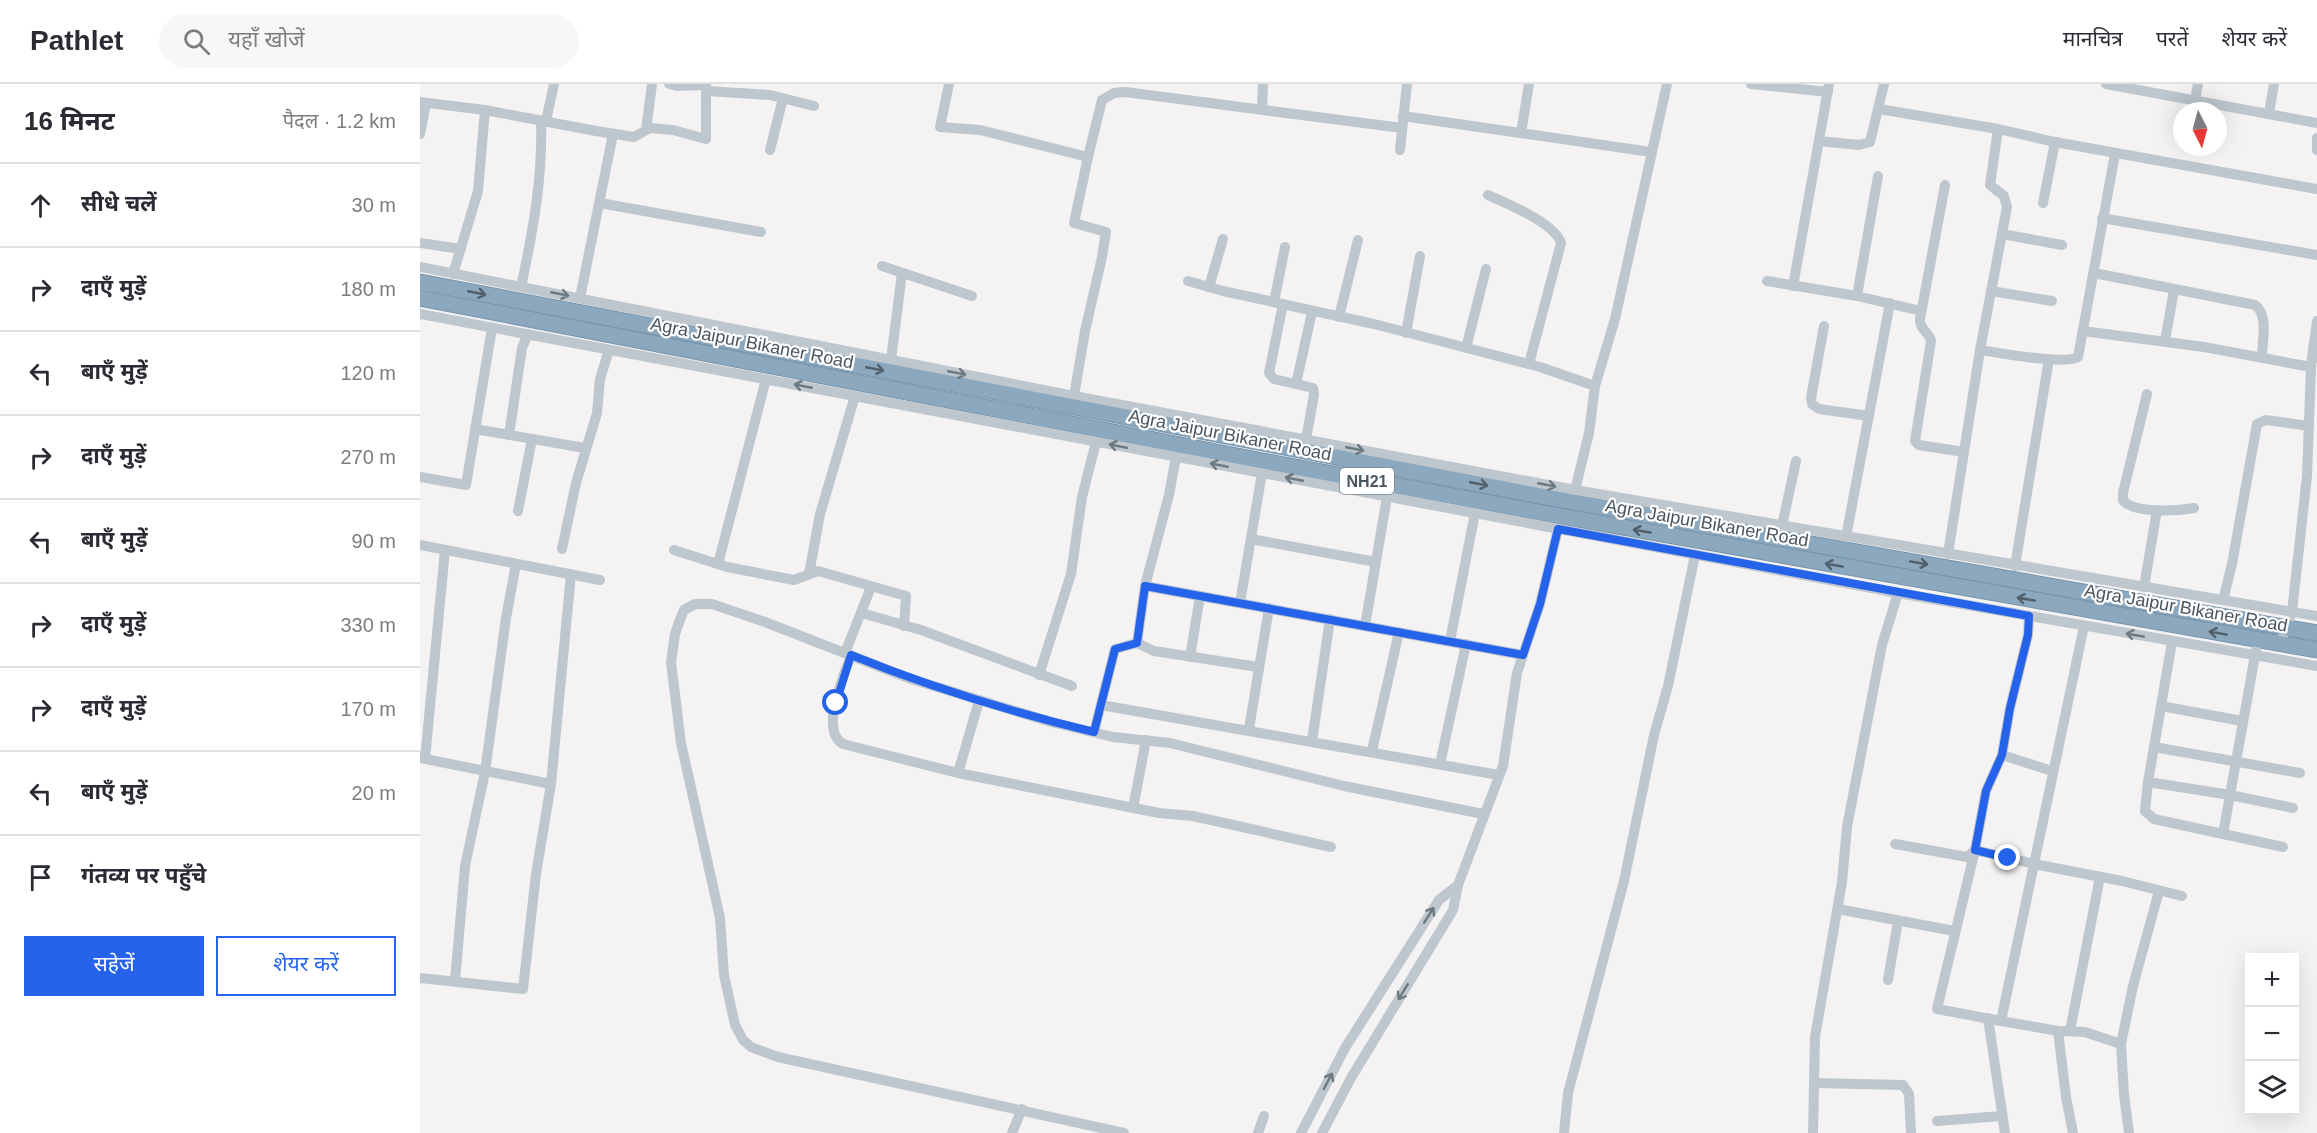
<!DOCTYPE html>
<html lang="hi">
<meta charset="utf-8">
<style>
:root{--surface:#fff;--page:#f7f7f7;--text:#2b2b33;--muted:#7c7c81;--line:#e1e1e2;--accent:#2563eb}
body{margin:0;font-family:Helvetica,"Noto Sans Devanagari",sans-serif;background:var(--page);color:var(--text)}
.controls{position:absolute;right:18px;bottom:18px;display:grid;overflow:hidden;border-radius:0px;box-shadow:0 6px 24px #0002}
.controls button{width:54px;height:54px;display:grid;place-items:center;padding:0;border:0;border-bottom:2px solid var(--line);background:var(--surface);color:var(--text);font:30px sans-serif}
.compass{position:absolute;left:1753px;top:18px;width:54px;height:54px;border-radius:50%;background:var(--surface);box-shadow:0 6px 24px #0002;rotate:174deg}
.stop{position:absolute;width:18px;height:18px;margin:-14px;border:4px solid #2563eb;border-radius:50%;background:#fff}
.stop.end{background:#2563eb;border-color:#fff;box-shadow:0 2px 6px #0008}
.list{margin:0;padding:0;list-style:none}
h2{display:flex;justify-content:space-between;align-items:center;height:78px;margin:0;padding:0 24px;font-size:26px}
h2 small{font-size:20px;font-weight:400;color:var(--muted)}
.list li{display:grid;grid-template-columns:39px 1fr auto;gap:18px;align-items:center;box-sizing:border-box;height:84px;padding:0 24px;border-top:2px solid var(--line)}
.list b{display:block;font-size:22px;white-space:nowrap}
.list em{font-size:20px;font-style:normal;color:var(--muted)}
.actions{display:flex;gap:12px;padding:18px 24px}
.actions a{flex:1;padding:14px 0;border:2px solid var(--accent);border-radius:0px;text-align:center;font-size:21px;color:var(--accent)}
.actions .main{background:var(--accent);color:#fff}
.icon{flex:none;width:33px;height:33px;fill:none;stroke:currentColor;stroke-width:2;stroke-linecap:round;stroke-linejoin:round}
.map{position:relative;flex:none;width:1897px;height:1049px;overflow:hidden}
header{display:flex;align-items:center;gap:36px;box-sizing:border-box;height:84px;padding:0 30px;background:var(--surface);border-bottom:2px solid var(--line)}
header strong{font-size:28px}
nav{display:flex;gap:33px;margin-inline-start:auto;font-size:21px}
.search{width:420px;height:54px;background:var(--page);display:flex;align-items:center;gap:15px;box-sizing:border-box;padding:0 21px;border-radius:33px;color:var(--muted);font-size:22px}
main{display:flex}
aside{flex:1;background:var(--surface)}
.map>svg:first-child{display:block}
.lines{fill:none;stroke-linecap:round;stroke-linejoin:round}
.highway-casing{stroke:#7694ab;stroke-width:17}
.minor{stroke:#bec7ce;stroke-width:10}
.highway{stroke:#8ba8bf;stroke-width:15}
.oneway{stroke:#505f69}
.oneway2{stroke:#6d7980}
.route{stroke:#2563eb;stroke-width:8}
.labels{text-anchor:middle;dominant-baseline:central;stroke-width:4.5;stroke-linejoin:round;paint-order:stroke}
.shield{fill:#fff;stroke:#80898f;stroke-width:1.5}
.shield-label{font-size:16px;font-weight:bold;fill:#4a575f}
.street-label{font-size:18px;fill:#4a575f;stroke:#fff}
</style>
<header>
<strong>Pathlet</strong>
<div class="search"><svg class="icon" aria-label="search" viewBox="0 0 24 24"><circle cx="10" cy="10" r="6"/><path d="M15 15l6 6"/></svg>यहाँ खोजें</div>
<nav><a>मानचित्र</a><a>परतें</a><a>शेयर करें</a></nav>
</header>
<main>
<aside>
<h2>16 मिनट<small>पैदल · 1.2 km</small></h2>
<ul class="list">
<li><svg class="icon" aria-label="ahead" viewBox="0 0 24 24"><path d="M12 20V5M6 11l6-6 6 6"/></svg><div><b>सीधे चलें</b></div><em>30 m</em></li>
<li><svg class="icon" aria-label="right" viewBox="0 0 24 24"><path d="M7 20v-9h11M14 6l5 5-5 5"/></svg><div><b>दाएँ मुड़ें</b></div><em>180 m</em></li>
<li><svg class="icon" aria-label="left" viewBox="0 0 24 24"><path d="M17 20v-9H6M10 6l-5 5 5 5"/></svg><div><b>बाएँ मुड़ें</b></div><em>120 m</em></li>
<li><svg class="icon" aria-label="right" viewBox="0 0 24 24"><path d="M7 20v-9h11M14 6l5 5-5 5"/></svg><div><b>दाएँ मुड़ें</b></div><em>270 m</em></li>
<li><svg class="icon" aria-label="left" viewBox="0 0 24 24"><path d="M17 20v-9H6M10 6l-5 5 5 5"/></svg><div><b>बाएँ मुड़ें</b></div><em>90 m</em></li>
<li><svg class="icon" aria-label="right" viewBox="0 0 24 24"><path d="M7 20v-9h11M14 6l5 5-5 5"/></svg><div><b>दाएँ मुड़ें</b></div><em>330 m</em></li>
<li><svg class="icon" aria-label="right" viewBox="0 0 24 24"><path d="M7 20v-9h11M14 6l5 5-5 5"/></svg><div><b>दाएँ मुड़ें</b></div><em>170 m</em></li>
<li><svg class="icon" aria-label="left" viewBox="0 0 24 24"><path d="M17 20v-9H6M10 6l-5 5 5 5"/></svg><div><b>बाएँ मुड़ें</b></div><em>20 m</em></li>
<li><svg class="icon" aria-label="arrive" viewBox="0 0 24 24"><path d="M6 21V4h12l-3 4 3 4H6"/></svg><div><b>गंतव्य पर पहुँचे</b></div></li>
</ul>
<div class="actions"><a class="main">सहेजें</a><a>शेयर करें</a></div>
</aside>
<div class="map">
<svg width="1897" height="1049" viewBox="0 0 1897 1049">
<rect width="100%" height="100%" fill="#f4f2f2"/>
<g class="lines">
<!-- highway casing -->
<g class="highway-casing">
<g id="highway">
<polyline points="0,198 1152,418 1897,549"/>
<polyline points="0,214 843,377 1140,432 1897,566"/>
</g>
</g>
<!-- minor -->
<g class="minor">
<polyline points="249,0 257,2 286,1"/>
<polyline points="529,0 520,43 560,46 668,73 654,139 686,148 682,173 665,247 654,312"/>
<polyline points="1331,0 1408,8"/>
<polyline points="1686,0 1897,39"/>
<polyline points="286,7 350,11 394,22"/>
<polyline points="1775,17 1778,0"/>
<polyline points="0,18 65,26 176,47 214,53 230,44 253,46 286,55 286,0"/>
<polyline points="1459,25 1578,45 1635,58 1897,105"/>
<polyline points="842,26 843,0"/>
<polyline points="1849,29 1854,0"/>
<polyline points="983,32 1231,68"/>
<polyline points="126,37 134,0"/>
<polyline points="226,46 232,0"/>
<polyline points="1101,49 1109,0"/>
<polyline points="0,50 6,19"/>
<polyline points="1897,54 1897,66"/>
<polyline points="1399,57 1439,61 1450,58 1464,0"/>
<polyline points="350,66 363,14"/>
<polyline points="980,66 987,0"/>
<polyline points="668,73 682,16 694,9 705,8 982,44"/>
<path d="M1525 101 1500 235C1499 245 1509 248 1511 257L1495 357 1499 361 1544 368"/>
<path d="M1068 111C1086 119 1135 139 1141 159L1109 280"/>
<polyline points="180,119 341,148"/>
<polyline points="1623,119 1635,58"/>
<polyline points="1682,134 1897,171"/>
<polyline points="1582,150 1642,161"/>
<polyline points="0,159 41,165"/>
<polyline points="462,182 552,212"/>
<polyline points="0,183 654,312 1155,406 1897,532"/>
<path d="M1674 189 1835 221C1849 231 1842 257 1842 273"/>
<polyline points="33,190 58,107 65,26"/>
<polyline points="768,197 803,207 954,240 1024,258 1120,283 1175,302"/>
<polyline points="1347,197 1437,212 1501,227"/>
<polyline points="1373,202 1409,0"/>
<path d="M101 203C113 147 123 93 121 36"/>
<polyline points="789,203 803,155"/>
<polyline points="1571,207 1632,217"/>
<polyline points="1437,212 1458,92"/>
<polyline points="160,214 193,50"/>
<polyline points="854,218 865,163"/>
<polyline points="863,220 849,289 854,295 893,304 894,311 886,355"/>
<polyline points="0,230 1478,509 1897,582"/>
<polyline points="919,233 938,156"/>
<polyline points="1404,242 1391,314 1392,320 1399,325 1449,332"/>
<polyline points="1663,247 1784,263 1891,283"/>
<polyline points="986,249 1000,172"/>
<polyline points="1745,257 1754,206"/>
<polyline points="1046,264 1066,185"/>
<path d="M1560 266C1579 269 1645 281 1658 273L1695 70"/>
<polyline points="1892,273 1897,237"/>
<polyline points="471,276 482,189"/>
<polyline points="876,300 892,228"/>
<path d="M1727 310 1703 409V416C1713 430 1758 427 1774 424"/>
<polyline points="55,345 165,364"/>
<polyline points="89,351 102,264 108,250"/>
<polyline points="0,393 46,401 72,244"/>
<polyline points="1155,406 1169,349 1175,302 1195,235 1247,0"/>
<polyline points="98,427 112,355"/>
<polyline points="1362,442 1376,377"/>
<polyline points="1426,453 1470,219"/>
<polyline points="831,455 956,478"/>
<polyline points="0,461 180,496"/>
<polyline points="142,465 156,399 177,329 180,295 189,266"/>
<polyline points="254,466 307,483 374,496 398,487 486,512 484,542"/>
<polyline points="1528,470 1560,266 1587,123 1584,112 1570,101 1578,45"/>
<polyline points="298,480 346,295"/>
<polyline points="1595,482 1629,275"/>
<polyline points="389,490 400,430 435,312"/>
<polyline points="725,502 1103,571"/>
<polyline points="1724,503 1737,426"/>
<polyline points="1803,516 1812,480 1837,340 1846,336 1889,342"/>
<polyline points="820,519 842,389"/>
<polyline points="442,529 501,546 652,602"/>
<polyline points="945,542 967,413"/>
<polyline points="1030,557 1055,429"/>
<polyline points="1752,558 1728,698 1810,711 1836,566"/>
<polyline points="717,559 734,567 838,583"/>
<polyline points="1860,560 1872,528 1887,392 1891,283 1892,273 1897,274"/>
<polyline points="425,569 451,503"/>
<path d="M431 571C424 592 399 646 423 660L538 689 739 729 773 732 911 763"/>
<polyline points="770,573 780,512"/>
<polyline points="619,591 651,490 662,413 676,358"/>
<polyline points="681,621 1079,691"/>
<polyline points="1741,622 1822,637"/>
<polyline points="829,645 849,524"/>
<polyline points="674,648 695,565 717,559 725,502 749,411 756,373"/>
<polyline points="892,657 910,535"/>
<polyline points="1734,663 1880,689"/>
<polyline points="952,667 979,548"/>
<polyline points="1582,671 1632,687"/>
<polyline points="0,674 131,700"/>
<polyline points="5,675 25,466"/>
<polyline points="1020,680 1046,560"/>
<polyline points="538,689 559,617"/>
<polyline points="1728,698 1725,727 1734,735 1863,763"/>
<polyline points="713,724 726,656"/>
<polyline points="1803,750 1810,711 1873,724"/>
<polyline points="1475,760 1547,773 1555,766 1614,780 1702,797 1762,812"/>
<polyline points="1418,825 1534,847"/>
<polyline points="0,894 103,905 116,790 131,700 151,490"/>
<polyline points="1468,896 1478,837"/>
<polyline points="35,897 45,782 65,688 86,534 96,480"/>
<polyline points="1568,934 1585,1049"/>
<polyline points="1581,937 1517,925 1555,766 1566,707 1582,671 1590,624 1608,551 1609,532"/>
<polyline points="1643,947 1665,948 1701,960 1704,1011 1709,1049"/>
<polyline points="1650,947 1680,793"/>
<polyline points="1701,960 1713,902 1739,807"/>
<polyline points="1394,999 1483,1001 1489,1010 1491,1049"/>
<polyline points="1517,1037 1582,1032"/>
<polyline points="592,1049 602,1025"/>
<polyline points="704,1049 358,973 331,963 323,956 315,941 304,891 300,834 261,659 251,578 255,550 261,533 264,526 275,520 292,520 345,538 491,595 631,638 693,653 750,659 924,702 1063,730"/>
<polyline points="838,1049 844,1032"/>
<polyline points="881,1049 925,964 1019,816 1038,801"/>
<polyline points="902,1049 931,994 1033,826 1038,801 1083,682 1097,589 1120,520 1138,445"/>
<polyline points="1144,1049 1148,1009 1204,797 1234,651 1248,602 1275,471"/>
<polyline points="1393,1049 1395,953 1422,798 1427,743 1462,561 1478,509"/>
<polyline points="1653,1049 1646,1013 1638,947 1581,937 1664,542"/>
</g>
<!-- highway -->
<use href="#highway" class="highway"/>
</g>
<!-- one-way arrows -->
<defs><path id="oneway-shaft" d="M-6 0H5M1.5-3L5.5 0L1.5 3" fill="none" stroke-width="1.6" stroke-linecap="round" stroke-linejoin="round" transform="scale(1.5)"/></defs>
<g class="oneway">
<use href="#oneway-shaft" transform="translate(57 209) rotate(11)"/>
<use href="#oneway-shaft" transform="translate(455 285) rotate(11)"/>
<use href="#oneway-shaft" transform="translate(1059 400) rotate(11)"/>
<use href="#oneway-shaft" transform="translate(1222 447) rotate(-170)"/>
<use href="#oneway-shaft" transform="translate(1499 479) rotate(10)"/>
<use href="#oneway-shaft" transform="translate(1414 481) rotate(-170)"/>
<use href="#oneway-shaft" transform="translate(1606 515) rotate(-170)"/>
<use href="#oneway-shaft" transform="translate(1798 549) rotate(-170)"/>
</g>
<g class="oneway2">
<use href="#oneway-shaft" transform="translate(140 210) rotate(11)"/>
<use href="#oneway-shaft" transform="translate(537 289) rotate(11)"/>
<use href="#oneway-shaft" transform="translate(383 302) rotate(-169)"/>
<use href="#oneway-shaft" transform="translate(698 362) rotate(-169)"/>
<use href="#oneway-shaft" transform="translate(935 365) rotate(11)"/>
<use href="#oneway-shaft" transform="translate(799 381) rotate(-169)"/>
<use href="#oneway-shaft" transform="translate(874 395) rotate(-169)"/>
<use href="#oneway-shaft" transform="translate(1127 401) rotate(11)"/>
<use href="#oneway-shaft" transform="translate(1715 551) rotate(-170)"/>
<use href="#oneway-shaft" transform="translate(1009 831) rotate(-58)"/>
<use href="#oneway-shaft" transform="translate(983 908) rotate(121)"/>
<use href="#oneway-shaft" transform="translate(908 997) rotate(-62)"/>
</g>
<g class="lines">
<!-- route -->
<path class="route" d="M416 619 431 571C510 603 591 628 674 648L695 565 717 559 725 502 1103 571 1120 520 1138 445 1609 532 1608 551 1590 624 1582 671 1566 707 1555 766 1588 774"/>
</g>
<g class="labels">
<!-- shield labels -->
<rect class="shield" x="920" y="384" width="54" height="26" rx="4.5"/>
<g class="shield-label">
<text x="947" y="397">NH21</text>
</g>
<!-- street labels -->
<g class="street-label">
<text transform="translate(332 259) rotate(11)">Agra Jaipur Bikaner Road</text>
<text transform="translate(810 351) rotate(11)">Agra Jaipur Bikaner Road</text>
<text transform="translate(1287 439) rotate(10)">Agra Jaipur Bikaner Road</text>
<text transform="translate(1766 524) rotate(10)">Agra Jaipur Bikaner Road</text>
</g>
</g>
</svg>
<div class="controls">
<button>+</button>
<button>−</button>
<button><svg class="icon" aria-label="layers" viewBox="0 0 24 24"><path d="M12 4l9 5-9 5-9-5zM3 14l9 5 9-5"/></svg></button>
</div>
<svg class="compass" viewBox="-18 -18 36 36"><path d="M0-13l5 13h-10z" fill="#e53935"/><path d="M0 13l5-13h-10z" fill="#7c7c81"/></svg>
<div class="stop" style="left:416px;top:619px"></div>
<div class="stop end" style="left:1588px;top:774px"></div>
</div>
</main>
